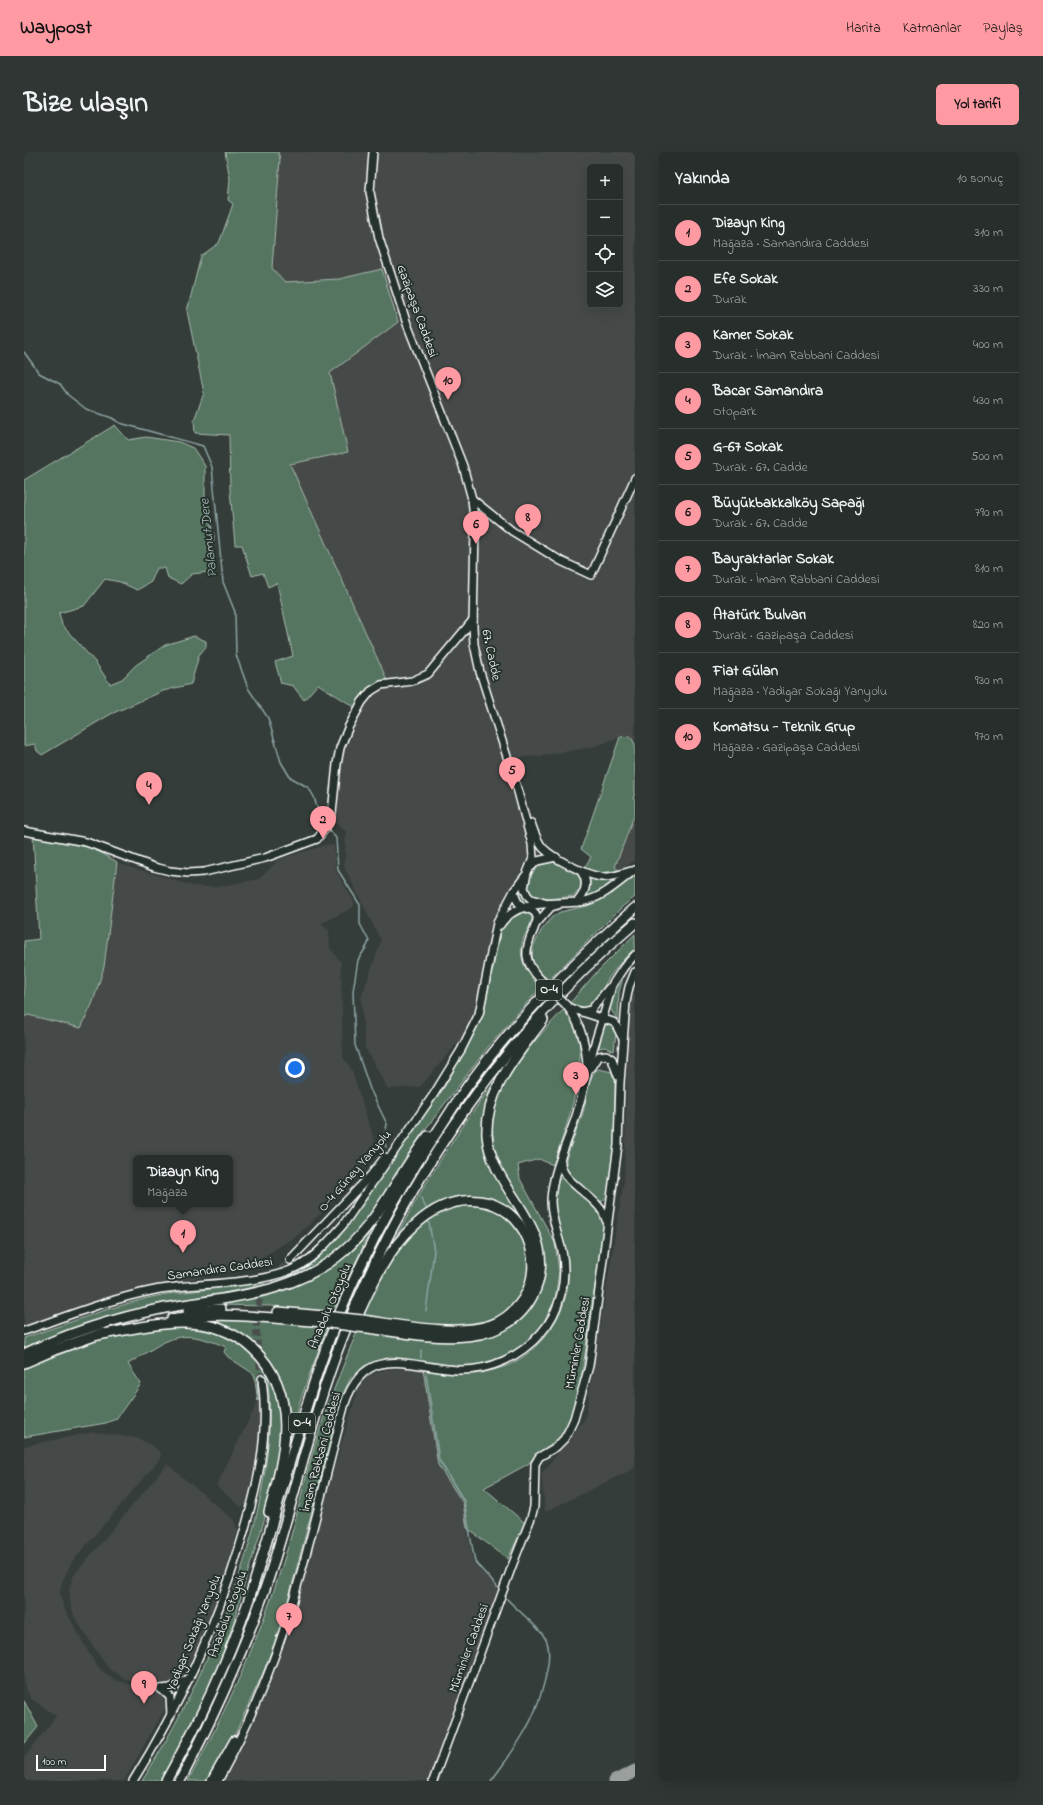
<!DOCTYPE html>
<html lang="tr">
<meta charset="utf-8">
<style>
:root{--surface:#272e2b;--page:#2f3633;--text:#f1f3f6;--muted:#a4a8a9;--line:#434a47;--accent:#ff9aa2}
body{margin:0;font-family:"Indie Flower",sans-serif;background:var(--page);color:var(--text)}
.controls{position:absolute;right:12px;top:12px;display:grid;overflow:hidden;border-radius:6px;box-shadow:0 4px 16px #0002}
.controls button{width:36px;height:36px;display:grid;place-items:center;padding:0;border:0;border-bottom:1px solid var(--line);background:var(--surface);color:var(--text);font:20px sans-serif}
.scale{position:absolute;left:12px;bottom:10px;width:70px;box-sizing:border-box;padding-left:4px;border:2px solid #fff;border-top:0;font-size:11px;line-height:14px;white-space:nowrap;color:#fff;-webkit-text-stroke:3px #26332d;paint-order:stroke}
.you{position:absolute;left:271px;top:916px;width:14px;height:14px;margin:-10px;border:3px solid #fff;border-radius:50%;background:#1a73e8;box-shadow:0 0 0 6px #1a73e833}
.badge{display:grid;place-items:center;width:26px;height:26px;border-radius:50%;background:var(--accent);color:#111;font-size:13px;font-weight:700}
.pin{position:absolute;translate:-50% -33px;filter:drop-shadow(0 1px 2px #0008)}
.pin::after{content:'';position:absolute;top:21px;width:14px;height:12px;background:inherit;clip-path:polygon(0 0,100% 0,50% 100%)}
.popup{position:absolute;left:109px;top:1003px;width:100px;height:52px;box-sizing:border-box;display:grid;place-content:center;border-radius:6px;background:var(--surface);filter:drop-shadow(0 1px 3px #0005);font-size:13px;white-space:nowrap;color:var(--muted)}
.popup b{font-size:15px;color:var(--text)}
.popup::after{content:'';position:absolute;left:50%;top:100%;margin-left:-8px;border:8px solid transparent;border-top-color:var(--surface)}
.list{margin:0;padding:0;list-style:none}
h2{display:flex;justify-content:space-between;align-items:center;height:52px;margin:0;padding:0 16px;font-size:17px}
h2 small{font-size:13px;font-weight:400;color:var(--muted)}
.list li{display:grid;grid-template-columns:26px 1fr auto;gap:12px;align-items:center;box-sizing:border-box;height:56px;padding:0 16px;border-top:1px solid var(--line)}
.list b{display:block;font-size:15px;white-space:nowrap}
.list p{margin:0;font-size:13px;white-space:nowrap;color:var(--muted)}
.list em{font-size:13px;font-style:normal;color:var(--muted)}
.icon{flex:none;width:22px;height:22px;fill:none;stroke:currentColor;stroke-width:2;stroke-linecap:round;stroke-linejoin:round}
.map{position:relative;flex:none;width:611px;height:1629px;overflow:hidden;border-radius:6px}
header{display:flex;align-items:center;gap:24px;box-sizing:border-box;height:56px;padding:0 20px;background:var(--accent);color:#111}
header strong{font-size:19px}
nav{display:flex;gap:22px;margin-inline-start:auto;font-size:14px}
.intro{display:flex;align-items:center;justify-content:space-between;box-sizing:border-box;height:96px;padding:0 24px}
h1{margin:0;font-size:28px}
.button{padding:10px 18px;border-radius:6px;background:var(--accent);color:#111;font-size:14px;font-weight:700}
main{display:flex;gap:24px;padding:0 24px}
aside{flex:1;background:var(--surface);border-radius:6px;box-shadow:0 4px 16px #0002}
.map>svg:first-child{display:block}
.built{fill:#454847;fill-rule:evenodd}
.green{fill:#547560;stroke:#aabab0}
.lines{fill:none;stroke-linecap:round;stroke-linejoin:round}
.stream{stroke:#8fa4a6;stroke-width:1.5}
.taxiway{stroke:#9a9e9c;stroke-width:13}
.secondary-tunnel{stroke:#48504d;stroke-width:7;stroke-dasharray:7 3.5;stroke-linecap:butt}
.secondary-casing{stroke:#fff;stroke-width:10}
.highway-casing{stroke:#fff;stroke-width:12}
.secondary{stroke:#26332d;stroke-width:7}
.highway{stroke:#26332d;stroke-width:9}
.secondary-bridge-casing{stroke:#fff;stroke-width:10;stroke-linecap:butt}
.highway-bridge-casing{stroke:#fff;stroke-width:12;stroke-linecap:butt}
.secondary-bridge{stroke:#26332d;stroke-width:7}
.highway-bridge{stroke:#26332d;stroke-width:9}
.labels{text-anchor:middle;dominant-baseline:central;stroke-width:4;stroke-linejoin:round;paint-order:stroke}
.shield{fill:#26332d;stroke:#bec2c0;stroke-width:1}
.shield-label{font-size:12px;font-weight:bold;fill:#fff}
.street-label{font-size:13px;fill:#fff;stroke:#26332d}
.water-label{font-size:14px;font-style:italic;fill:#abbbbc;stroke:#26332d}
</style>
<header>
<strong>Waypost</strong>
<nav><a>Harita</a><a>Katmanlar</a><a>Paylaş</a></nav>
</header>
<div class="intro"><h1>Bize ulaşın</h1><a class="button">Yol tarifi</a></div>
<main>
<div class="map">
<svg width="611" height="1629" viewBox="0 0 611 1629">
<rect width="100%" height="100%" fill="#343d39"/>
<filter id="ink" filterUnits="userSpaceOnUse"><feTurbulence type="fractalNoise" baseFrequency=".025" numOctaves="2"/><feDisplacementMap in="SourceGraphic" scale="8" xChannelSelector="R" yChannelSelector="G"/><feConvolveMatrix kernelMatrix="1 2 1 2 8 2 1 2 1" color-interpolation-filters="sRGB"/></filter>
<g filter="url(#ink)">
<!-- built -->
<g class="built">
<path d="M254 0H611V592L606 584 596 585 569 595 517 604 488 606 513 681 501 685 504 704 498 718 488 733 469 768 457 840 448 874 396 935 364 937 341 896 337 846 357 789 320 715 322 680 308 667 315 609 337 547 363 528 266 312 324 300 306 221 358 117 315 127 261 130 248 116 256 7ZM566 15H596V153H566Z"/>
<polygon points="611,661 611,708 596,719 591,715"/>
<path d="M305 692 310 694 312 719 330 749V755L296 772 305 778 306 796 317 810 319 905 327 916 351 990 340 1009 316 1043 274 1083 222 1116 102 1141 35 1162 0 1177V865L4 863 57 875 69 850 80 815 93 711 169 734 191 735 235 727 255 707ZM112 1006H206V1052H112Z"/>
<polygon points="611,842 611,1316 521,1360 517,1322 561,1267 600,1028 605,849"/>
<polygon points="362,1217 399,1217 414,1313 439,1351 449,1410 474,1436 406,1629 197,1629 225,1579 264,1485 296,1362 336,1231 348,1222"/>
<polygon points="234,1249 236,1262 234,1310 223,1352 217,1355 192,1334"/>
<polygon points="69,1280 114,1286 130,1295 137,1301 136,1307 48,1410 38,1430 36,1442 40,1456 49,1472 66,1503 76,1517 91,1528 136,1541 140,1548 141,1557 100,1629 0,1629 0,1606 32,1564 6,1546 0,1532 0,1294"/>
<polygon points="143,1312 210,1368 214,1379 198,1435 177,1488 157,1529 144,1535 133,1534 102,1527 86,1518 76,1505 50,1464 46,1450 45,1437 50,1423"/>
</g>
<!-- green -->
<g class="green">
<polygon points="201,0 254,0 256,7 248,116 261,130 315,127 358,117 374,170 306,221 324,300 266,312 363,528 345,535 332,556 294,532 280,548 269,534 257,531 251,510 269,504 253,431 244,435 239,421 228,424 218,393 211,393 206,338 205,283 171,281 170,268 180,241 163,159 177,104 195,91 209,52 204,48 206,27"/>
<polygon points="91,273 104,288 122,285 155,290 169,296 181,314 181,351 190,384 186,420 168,422 157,432 144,426 141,416 133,416 127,430 113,438 96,430 81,427 60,454 35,461 38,473 72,511 86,532 98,527 112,513 141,493 170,484 182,489 182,495 175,503 167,532 139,539 87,562 18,603 13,599 11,592 0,594 0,328"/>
<path d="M606 584 611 592V641L609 647 611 648V661L591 715 596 719C582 723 573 722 560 716L567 705 557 697 596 585Z"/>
<polygon points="9,683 62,692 93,710 80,815 69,850 57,876 4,863 0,865 0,789 15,787"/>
<path d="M527 709 534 711 557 725V736L550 744 514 748 510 746 503 739C504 724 512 712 527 709Z"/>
<polygon points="601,722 575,741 561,746 566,731 563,723"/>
<polygon points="611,724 611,745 599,754 525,828 515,820 508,810 509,795 517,779 528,765 536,760 563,754 579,746"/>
<path d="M498 734 509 751 499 752C493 747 495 741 498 734Z"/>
<path d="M499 760H504L508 765C508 772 503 778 500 785 492 806 503 821 516 836L464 895 397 983 348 1064 324 1093 283 1121 232 1137 78 1168 27 1185 0 1197V1186L81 1158 123 1146 143 1142 241 1131 271 1122 290 1110 309 1091 421 934 449 884 459 863 477 778 484 767Z"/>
<path d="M611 782V796C601 805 592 816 584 827 579 835 574 850 566 855 560 859 550 856 546 851L571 822Z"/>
<polygon points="601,818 595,840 594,868 585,855"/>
<path d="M539 858C542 862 547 867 550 872 568 907 541 979 529 1013L515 1007 494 1013 496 1027 531 1091 535 1119 531 1148 517 1175 498 1194 482 1203 461 1212 438 1214 414 1212 366 1205 340 1214 326 1227 319 1242 258 1471 239 1521 212 1580 183 1629H164C204 1556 239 1478 263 1398 273 1366 279 1332 289 1299 301 1258 317 1219 333 1179 384 1184 501 1210 514 1136 516 1128 521 1109 519 1103 500 1059 464 1016 469 965 473 927 514 885 539 858Z"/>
<polygon points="580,868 588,871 592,881 590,899 581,895 575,896"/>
<polygon points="575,917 588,920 591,926 591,992 584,1043 578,1050 573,1049 545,1022 542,1015 542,1007 559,961 566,928 571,919"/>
<path d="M478 920C466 944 457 968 461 995 467 1028 495 1053 508 1083 516 1101 516 1121 509 1139 489 1186 440 1183 397 1179 377 1177 357 1174 337 1172 345 1170 357 1173 366 1174 398 1178 434 1186 465 1176 558 1147 501 1006 408 1055 388 1066 374 1088 361 1106 394 1040 433 979 478 920Z"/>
<path d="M539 1026 581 1066 554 1249 546 1270 540 1282 511 1304 504 1312 460 1336 501 1371 484 1407 443 1376 439 1351 414 1313 399 1217C424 1224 465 1223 489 1211 519 1195 544 1160 544 1125 543 1118 544 1109 542 1101 538 1078 524 1051 535 1027Z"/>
<path d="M455 1052 475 1059 492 1073 506 1102 503 1134 485 1159 466 1170 439 1175 388 1171 337 1164C356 1126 384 1063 430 1053 438 1052 447 1053 455 1052Z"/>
<polygon points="347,1077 308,1161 247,1154 194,1153 194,1151 231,1145 261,1137 320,1103"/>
<path d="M207 1167 303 1175 276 1249 266 1287C264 1280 267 1271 266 1263 260 1224 238 1187 199 1174 192 1172 183 1170 175 1168Z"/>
<path d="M148 1176C198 1176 233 1191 253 1240 255 1246 255 1253 255 1258 256 1265 258 1273 258 1279 256 1326 236 1381 222 1426 214 1455 206 1485 194 1513 178 1553 157 1591 136 1629H118C184 1524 257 1356 244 1230L241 1228 235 1229 233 1232 234 1249 230 1222 204 1205 200 1200 202 1195C154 1174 145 1187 104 1212L117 1232 92 1267 82 1271 0 1285V1217L51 1196 86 1184Z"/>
<polygon points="0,1549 14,1575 0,1592"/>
</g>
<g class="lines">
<!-- stream -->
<g class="stream">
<polyline points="0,200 15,221 36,232 44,243 62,257 88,266 96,271 179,294 188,315 199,430 211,460 212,503 224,536 244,566 257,610 266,625 285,636 290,645 297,669 301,673"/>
<polyline points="303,676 312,686 314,718 336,753 336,772 345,789 343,794 334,808 329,839 331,893 346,937 363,972 360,987 362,995"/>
<polyline points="397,1046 402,1056"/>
<polyline points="402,1159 410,1099 405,1071"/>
<polyline points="397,1198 397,1206"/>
<polyline points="402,1222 415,1308 440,1349 451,1410 476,1438"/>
<path d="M467 1629C479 1613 491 1597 501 1579 512 1561 533 1505 521 1486 514 1474 494 1459 483 1447"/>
</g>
<!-- taxiway -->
<polyline class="taxiway" points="591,1629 611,1619"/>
<!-- secondary-tunnel -->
<path class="secondary-tunnel" d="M238 1227C235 1207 229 1169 235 1150 240 1134 255 1120 266 1108"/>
<!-- secondary casing -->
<g class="secondary-casing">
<g id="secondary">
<polyline points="349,0 346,40 355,86 383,172 439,314 448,347 451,377 449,474 450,492 456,520 493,636 508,692 509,706 503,721 500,736 503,743 507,747 524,752"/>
<polyline points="448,347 488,379 537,409 567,423 611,326"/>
<path d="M507 671C510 680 513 689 519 696 530 707 562 723 577 725 588 726 597 722 607 719"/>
<polyline points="0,679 62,690 130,715 146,719 164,721 180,720 241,706 293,687 301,677 308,661 313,612 316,596 325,574 338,550 347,539 357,533 388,529 404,522 449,468"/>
<polyline points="507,715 513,709 532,705"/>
<path d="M490 739C494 763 510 752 513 765 514 769 511 773 510 777 500 798 499 809 516 827"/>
<path d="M553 750C562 740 565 729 556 718"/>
<polyline points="512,772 527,755 534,753"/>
<path d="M476 773C494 745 534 754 561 749 580 745 596 729 611 718"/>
<path d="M543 854C557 872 562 891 563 914"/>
<polyline points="546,856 589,870 592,873 598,885"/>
<polyline points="558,860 567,858 585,836"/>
<polyline points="568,915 575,904 582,903 588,907 594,924"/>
<path d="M537 1010C536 1031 577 1045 582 1068"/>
<polyline points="266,1108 347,1023 361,1005"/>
<path d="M0 1179C43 1164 86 1147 131 1138 172 1130 240 1134 275 1114 292 1104 306 1088 319 1073L410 942 437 898 455 862 473 771 490 739 501 724"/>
<polyline points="137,1537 146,1545 147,1563"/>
<polyline points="137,1537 146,1536 165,1527"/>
<path d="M109 1629C155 1555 191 1477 216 1393 233 1337 246 1286 238 1227"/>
<polyline points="187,1629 210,1588"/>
<path d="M194 1629C221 1579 244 1527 261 1474 285 1401 301 1325 321 1251 343 1189 387 1216 434 1218 466 1219 496 1205 517 1181 536 1160 544 1127 538 1099 534 1082 527 1066 527 1049 528 1020 543 992 552 964 559 941 564 918 570 894 576 874 583 854 588 833L600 815 611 803"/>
<polyline points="409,1629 488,1414 507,1366 510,1355 511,1312 515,1305 532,1295 540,1287 545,1278 550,1267 565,1214 594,993 596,931 602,850 605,835 611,820"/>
</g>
</g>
<!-- highway casing -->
<g class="highway-casing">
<g id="highway">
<polyline points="164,1159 197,1157"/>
<polyline points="254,1160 300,1164"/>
<path d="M334 1163C348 1132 364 1097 390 1074 408 1057 430 1046 455 1049 501 1054 523 1110 499 1147 491 1159 481 1168 467 1173 431 1185 376 1173 338 1168"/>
<path d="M148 1167C197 1159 248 1166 298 1170"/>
<path d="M335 1175C390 1181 476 1205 508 1145 518 1127 519 1105 512 1086 499 1050 466 1023 463 983 461 938 494 902 519 868"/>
<path d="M74 1183C108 1177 143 1168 177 1172 194 1174 215 1184 228 1196 277 1241 261 1304 245 1360"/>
<path d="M0 1202C44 1181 92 1166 141 1156 203 1145 270 1143 320 1099 356 1068 374 1022 404 984"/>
<polyline points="0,1211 30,1198 79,1181"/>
<path d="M142 1629C174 1572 203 1512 224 1450 250 1371 269 1291 296 1213 325 1128 367 1048 417 974 427 959 437 942 448 928 495 864 552 808 611 756"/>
<path d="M156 1629C191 1562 221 1497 245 1425 271 1345 288 1262 319 1184 381 1026 481 881 611 771"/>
</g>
</g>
<!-- secondary -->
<use href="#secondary" class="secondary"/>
<!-- highway -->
<use href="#highway" class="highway"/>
<!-- secondary-bridge casing -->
<g class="secondary-bridge-casing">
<polyline id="secondary-bridge" points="516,827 543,854"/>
</g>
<!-- highway-bridge casing -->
<g class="highway-bridge-casing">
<g id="highway-bridge">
<polyline points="300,1164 338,1168"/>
<polyline points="298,1170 335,1175"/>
</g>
</g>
<!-- secondary-bridge -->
<use href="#secondary-bridge" class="secondary-bridge"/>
<!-- highway-bridge -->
<use href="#highway-bridge" class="highway-bridge"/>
</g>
</g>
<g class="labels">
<!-- shield labels -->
<g class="shield">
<rect x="512" y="828" width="26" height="20" rx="3"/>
<rect x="265" y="1261" width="26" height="20" rx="3"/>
</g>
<g class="shield-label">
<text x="525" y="838">O-4</text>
<text x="278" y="1271">O-4</text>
</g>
<!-- street labels -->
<g class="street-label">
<text transform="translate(393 159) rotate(70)">Gazipaşa Caddesi</text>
<text transform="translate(467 503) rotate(78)">67. Cadde</text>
<text transform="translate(331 1019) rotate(-49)">O-4 Güney Yanyolu</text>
<text transform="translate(196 1117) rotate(-8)">Samandıra Caddesi</text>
<text transform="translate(306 1154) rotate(-67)">Anadolu Otoyolu</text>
<text transform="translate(554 1191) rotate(-80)">Müminler Caddesi</text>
<text transform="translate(297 1300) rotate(-75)">İmam Rabbani Caddesi</text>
<text transform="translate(204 1462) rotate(-70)">Anadolu Otoyolu</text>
<text transform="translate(170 1481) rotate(-68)">Yadigar Sokağı Yanyolu</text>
<text transform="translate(445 1496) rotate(-70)">Müminler Caddesi</text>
</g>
<!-- water labels -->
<g class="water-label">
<text transform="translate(185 386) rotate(-96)">Palamut Dere</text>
</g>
</g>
</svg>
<div class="controls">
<button>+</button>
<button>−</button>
<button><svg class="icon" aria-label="locate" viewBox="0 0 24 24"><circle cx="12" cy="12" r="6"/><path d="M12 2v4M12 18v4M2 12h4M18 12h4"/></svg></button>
<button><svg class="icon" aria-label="layers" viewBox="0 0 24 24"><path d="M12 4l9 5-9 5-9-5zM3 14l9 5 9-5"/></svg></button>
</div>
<div class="scale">100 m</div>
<div class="you"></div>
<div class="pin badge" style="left:159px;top:1101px">1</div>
<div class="popup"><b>Dizayn King</b>Mağaza</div>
<div class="pin badge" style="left:299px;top:687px">2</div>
<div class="pin badge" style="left:552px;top:943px">3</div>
<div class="pin badge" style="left:125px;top:653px">4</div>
<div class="pin badge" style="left:488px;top:638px">5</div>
<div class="pin badge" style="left:452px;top:392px">6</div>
<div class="pin badge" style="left:265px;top:1484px">7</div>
<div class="pin badge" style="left:504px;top:385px">8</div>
<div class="pin badge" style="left:120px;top:1552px">9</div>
<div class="pin badge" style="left:424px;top:248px">10</div>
</div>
<aside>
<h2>Yakında<small>10 sonuç</small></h2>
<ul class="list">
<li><span class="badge">1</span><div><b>Dizayn King</b><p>Mağaza · Samandıra Caddesi</p></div><em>310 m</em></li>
<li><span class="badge">2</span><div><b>Efe Sokak</b><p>Durak</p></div><em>330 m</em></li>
<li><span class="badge">3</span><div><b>Kamer Sokak</b><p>Durak · İmam Rabbani Caddesi</p></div><em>400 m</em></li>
<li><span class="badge">4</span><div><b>Bacar Samandıra</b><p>Otopark</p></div><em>430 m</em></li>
<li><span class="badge">5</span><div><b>G-67 Sokak</b><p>Durak · 67. Cadde</p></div><em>500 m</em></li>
<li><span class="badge">6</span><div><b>Büyükbakkalköy Sapağı</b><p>Durak · 67. Cadde</p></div><em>790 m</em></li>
<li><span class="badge">7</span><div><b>Bayraktarlar Sokak</b><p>Durak · İmam Rabbani Caddesi</p></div><em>810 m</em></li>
<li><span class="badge">8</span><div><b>Atatürk Bulvarı</b><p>Durak · Gazipaşa Caddesi</p></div><em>820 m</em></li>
<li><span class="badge">9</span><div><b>Fiat Gülan</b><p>Mağaza · Yadigar Sokağı Yanyolu</p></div><em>930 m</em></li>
<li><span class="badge">10</span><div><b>Komatsu - Teknik Grup</b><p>Mağaza · Gazipaşa Caddesi</p></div><em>970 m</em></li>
</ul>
</aside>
</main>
